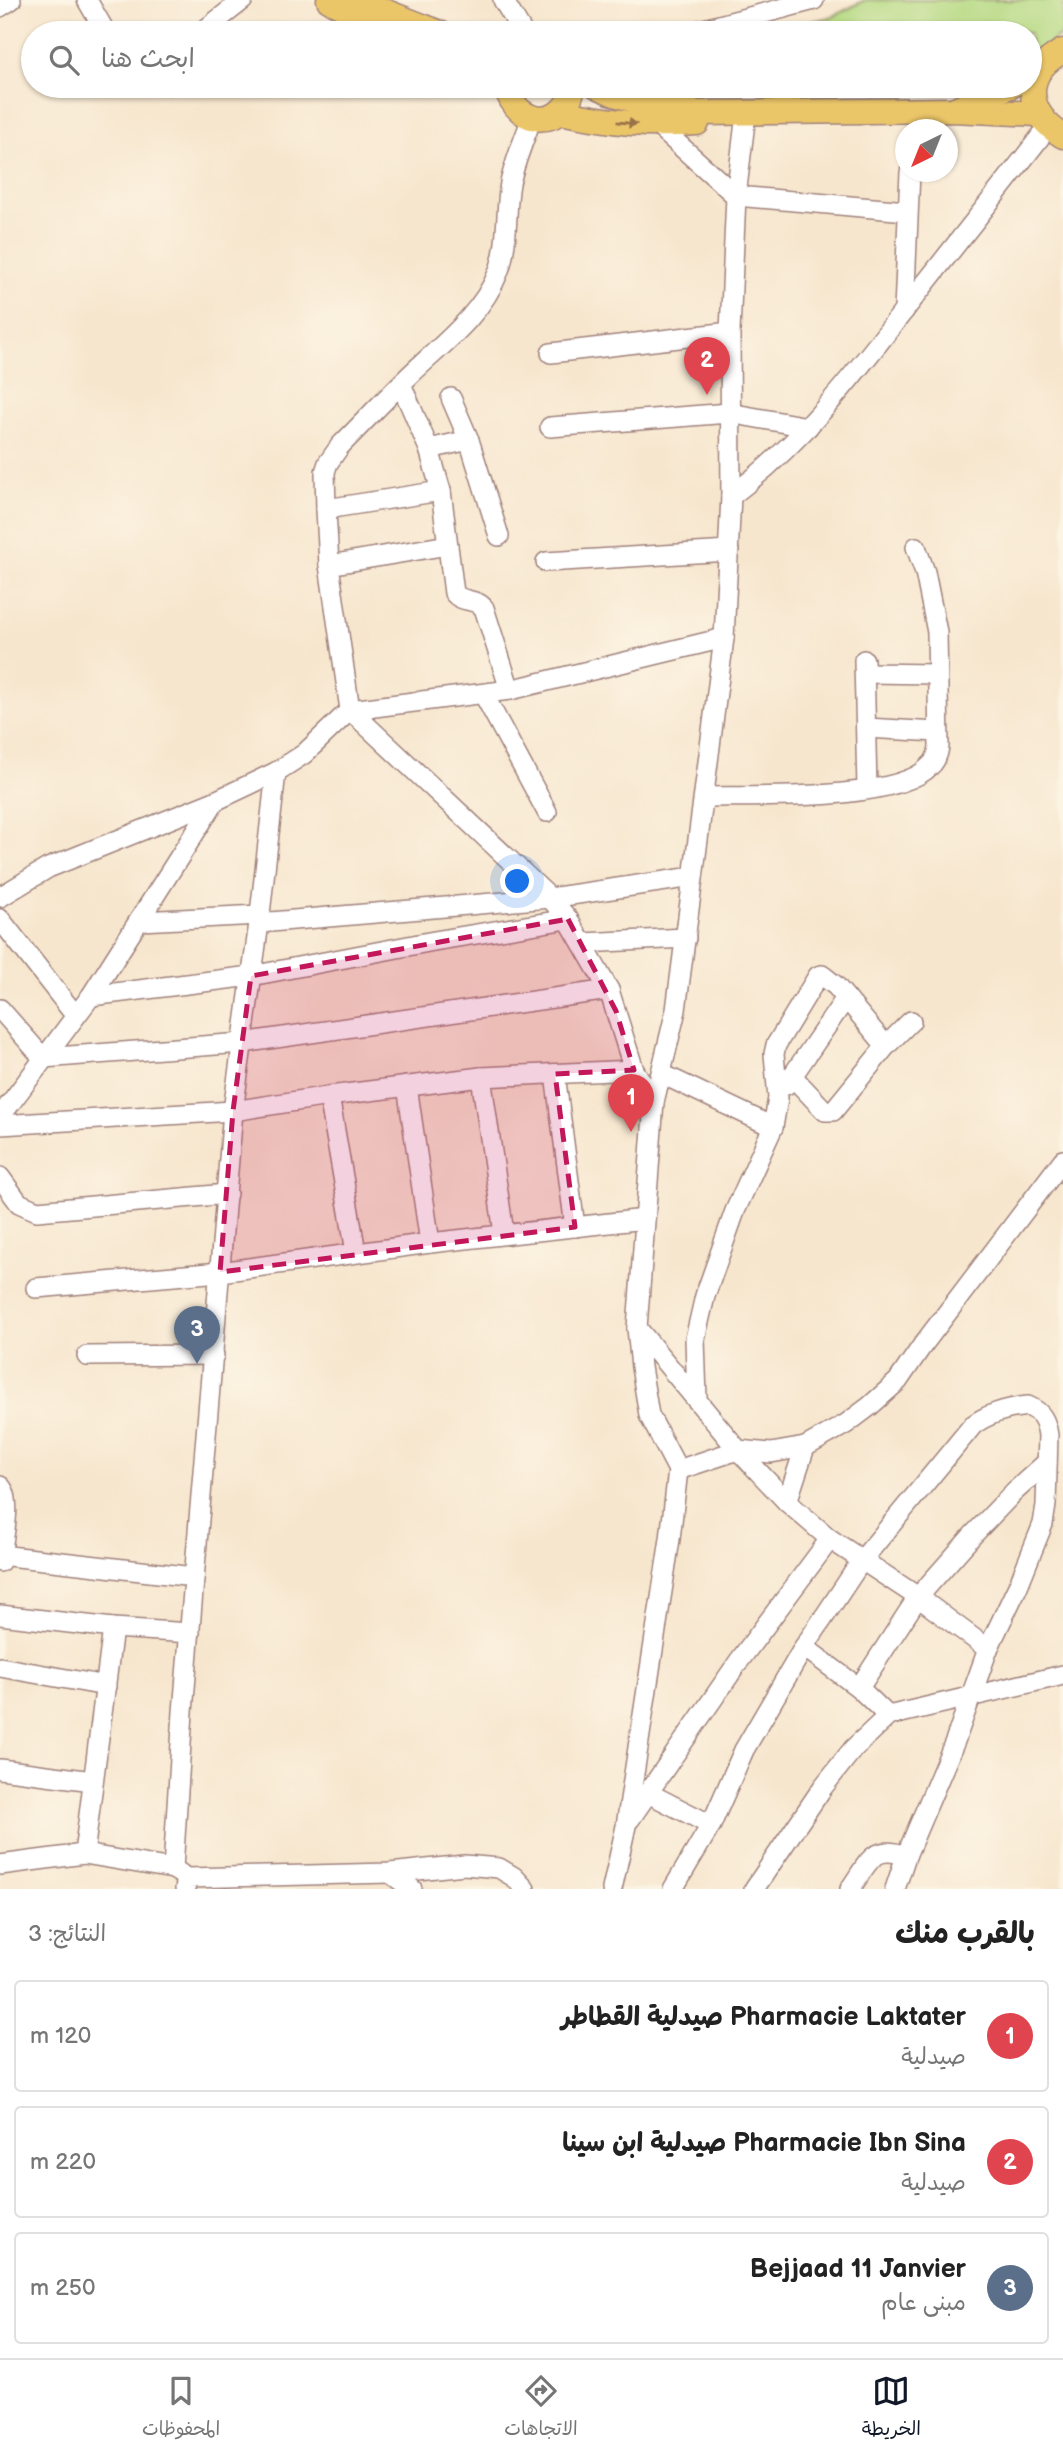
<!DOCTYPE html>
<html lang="ar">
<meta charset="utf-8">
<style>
:root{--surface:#fff;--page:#f6f6f6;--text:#222;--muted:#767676;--line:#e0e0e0;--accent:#111827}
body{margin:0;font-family:"Balsamiq Sans","Playpen Sans Arabic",sans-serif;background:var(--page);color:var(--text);direction:rtl}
.compass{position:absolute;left:895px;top:119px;width:63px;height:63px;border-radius:50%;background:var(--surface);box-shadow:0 2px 5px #0004;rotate:223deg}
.you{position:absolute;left:518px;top:882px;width:24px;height:24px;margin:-18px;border:5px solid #fff;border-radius:50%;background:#1a73e8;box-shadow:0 0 0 10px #1a73e833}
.badge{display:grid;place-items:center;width:46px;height:46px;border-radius:50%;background:var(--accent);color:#fff;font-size:23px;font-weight:700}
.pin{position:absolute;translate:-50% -58px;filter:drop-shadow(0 2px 4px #0008)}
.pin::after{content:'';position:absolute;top:37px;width:24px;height:21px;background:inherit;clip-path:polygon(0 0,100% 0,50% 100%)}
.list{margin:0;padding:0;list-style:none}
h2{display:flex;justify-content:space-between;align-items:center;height:91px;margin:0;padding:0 28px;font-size:30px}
h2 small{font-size:23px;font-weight:400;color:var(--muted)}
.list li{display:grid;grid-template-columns:46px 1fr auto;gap:21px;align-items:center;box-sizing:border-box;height:112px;margin:0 14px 14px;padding:0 14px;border:2px solid var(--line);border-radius:7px}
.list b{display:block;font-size:26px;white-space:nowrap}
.list p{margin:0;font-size:23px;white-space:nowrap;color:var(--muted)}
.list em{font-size:23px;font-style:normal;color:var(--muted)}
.icon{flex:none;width:38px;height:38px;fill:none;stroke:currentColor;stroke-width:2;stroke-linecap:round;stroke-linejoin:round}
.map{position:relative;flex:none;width:1063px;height:1889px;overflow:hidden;direction:ltr}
.search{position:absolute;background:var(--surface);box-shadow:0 2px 5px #0004;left:21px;right:21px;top:21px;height:77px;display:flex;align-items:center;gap:18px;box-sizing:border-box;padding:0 24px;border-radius:38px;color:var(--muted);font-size:26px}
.sheet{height:469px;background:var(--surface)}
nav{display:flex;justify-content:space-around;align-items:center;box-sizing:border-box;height:98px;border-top:2px solid var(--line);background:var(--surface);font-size:19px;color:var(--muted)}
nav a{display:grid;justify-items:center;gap:4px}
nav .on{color:var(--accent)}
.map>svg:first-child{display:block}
.green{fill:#b5d982;stroke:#807c56;stroke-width:2}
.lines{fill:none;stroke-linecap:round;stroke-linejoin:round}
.minor-casing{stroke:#a0827c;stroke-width:22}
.major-casing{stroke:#a0827c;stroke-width:27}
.minor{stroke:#fff;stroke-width:19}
.major{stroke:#ebc669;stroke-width:24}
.oneway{fill:#9a724a}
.marked{fill:#c2185b;fill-opacity:0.2;stroke:#c2185b;stroke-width:5;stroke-dasharray:14 9;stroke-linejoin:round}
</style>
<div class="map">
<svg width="1063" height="1889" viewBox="0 0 1063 1889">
<rect width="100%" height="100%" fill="#fcf5e5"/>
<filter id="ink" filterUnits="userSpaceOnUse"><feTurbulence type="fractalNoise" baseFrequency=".0143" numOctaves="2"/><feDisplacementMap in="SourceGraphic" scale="14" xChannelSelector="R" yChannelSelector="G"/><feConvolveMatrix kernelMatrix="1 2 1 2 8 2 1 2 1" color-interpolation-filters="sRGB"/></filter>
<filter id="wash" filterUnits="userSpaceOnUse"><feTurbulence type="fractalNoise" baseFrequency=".00686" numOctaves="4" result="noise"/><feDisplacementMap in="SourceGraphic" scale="28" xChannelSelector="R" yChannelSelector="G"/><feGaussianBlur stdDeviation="1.57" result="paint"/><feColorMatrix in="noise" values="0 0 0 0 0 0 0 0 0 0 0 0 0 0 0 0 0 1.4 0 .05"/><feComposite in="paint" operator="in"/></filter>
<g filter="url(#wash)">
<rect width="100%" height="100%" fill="#f7e6ce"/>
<!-- green -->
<g class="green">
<polygon points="865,0 1063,0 1063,33 1030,59 1030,33 766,33 834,16"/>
<polygon points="676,86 904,86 842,91"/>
</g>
</g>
<g filter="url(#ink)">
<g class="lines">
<!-- minor casing -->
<g class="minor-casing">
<g id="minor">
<polyline points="87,0 106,33"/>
<polyline points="503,0 523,33"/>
<polyline points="0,7 11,0"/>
<polyline points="201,33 243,0"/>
<polyline points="689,33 814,0"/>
<path d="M532 118C524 139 515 161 510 183 505 213 509 245 498 273 482 315 439 347 408 377 385 399 363 423 340 446L328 463 325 472 326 509 329 565 350 710 550 898 568 919 609 990 634 1070 654 1102"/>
<polyline points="658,126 736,196 907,211"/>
<polyline points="904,311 910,172"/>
<polyline points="551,353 730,332"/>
<path d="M401 384 429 449 441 491 454 593C462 603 476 598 484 608L510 690"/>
<polyline points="451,398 469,440 499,536"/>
<polyline points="550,427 729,413 808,427"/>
<polyline points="429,449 469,440"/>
<path d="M731 496C800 445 853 376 906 308 953 248 1001 188 1048 127"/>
<polyline points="326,509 441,491"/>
<polyline points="546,562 729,551"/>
<polyline points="329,565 448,545"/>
<polyline points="864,660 867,789"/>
<polyline points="866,673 936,674"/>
<polyline points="484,695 547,812"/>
<polyline points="866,728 938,732"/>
<path d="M704 797C752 796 898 802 930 766 936 761 938 754 939 747L937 632 925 572 916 547"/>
<polyline points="0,897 48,868 215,801 276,772 304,754 350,710 510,690 724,638"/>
<polyline points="0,919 75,1015"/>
<polyline points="140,921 260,915"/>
<polyline points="259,923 550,898 693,877"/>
<polyline points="583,943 686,938"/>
<polyline points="91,996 251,976 434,941 568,919"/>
<polyline points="0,1009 43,1058 242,1043 609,990"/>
<polyline points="555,1074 575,1227"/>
<polyline points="662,1074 773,1127"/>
<polyline points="792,1076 825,1111 833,1111 886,1046 911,1021"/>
<polyline points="481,1077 504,1233"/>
<polyline points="786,1085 846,998"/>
<polyline points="407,1086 430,1243"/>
<polyline points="329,1096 356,1252"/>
<polyline points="0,1117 91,996 215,801"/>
<polyline points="0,1125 233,1111 329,1096 481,1077 634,1070"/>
<polyline points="0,1177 19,1203 37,1211 227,1194"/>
<polyline points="36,1288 220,1272 430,1243 645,1219"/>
<polyline points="637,1328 738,1450 771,1453 805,1447 846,1424 870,1406 898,1381 922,1346 1063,1160"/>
<polyline points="87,1356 214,1355"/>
<polyline points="697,1399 695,1339 705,1296 735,1211 773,1127 778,1098 774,1054 776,1045 818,976 822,975 836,986 886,1046"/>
<polyline points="678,1470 738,1450 787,1502 830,1539 918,1597 988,1649"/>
<path d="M0 1486C14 1497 2 1544 0 1562"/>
<polyline points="787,1502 805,1447"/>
<polyline points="0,1555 194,1577"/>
<polyline points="0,1615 113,1628 190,1633"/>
<polyline points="804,1647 859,1688 888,1716"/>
<polyline points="0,1667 106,1686"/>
<polyline points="859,1688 918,1597 972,1536 1014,1492 1047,1462"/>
<polyline points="0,1769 93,1781"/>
<polyline points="648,1793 711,1825"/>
<polyline points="630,1819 739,1661 830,1539"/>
<polyline points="84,1854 113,1628"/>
<polyline points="0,1865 84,1854 173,1869 181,1874"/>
<polyline points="173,1869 183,1712 233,1111 259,923 276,772"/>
<polyline points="390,1873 412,1889"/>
<polyline points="185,1889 187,1878 390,1873 464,1865 499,1868 514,1877 525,1889"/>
<polyline points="612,1889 626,1826 670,1539 678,1470 649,1415 641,1367 637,1328 654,1102 676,1010 724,638 731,496 730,332 736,196 746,114"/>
<path d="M673 1889 711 1825 744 1750 804 1647 862 1560 973 1425C989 1413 1008 1408 1028 1406 1042 1412 1046 1421 1048 1435L1046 1505 1043 1524 1018 1586 988 1649 955 1741 906 1856 895 1889"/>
<polyline points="754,1889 823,1787 853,1749 888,1716 1063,1675"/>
<path d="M850 1889C868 1864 872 1843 906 1856"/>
</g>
</g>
<!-- major casing -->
<g class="major-casing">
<g id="major">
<polyline points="329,0 392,33"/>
<polyline points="356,0 440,33"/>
<path d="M1063 51C1021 73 1025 113 1063 136"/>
<path d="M506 86C517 130 567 129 573 86"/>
<polyline points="597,86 612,93 656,107 700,113 953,110 1038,114"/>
<polyline points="957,108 1011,86"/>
<path d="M560 112C609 122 647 127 697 123"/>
</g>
</g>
<!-- minor -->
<use href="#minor" class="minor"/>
<!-- major -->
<use href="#major" class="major"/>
</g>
<!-- one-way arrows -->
<defs><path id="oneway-solid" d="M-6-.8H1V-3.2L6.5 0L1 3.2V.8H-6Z" transform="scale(1.75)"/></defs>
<use class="oneway" href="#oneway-solid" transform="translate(627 123) rotate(6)"/>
</g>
<!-- marked area -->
<path class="marked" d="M568 919 616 1011 634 1070 555 1074 575 1227 220 1272 233 1111 251 976Z"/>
</svg>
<svg class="compass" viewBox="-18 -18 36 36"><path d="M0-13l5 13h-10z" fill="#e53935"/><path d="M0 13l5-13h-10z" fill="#767676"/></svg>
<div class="you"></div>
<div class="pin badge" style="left:631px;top:1132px;background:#e0444e">1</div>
<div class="pin badge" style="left:707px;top:395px;background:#e0444e">2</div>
<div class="pin badge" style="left:197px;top:1364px;background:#5c6f8a">3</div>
<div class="search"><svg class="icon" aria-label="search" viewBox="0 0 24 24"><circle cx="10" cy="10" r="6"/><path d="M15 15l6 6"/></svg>ابحث هنا</div>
</div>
<section class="sheet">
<h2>بالقرب منك<small>النتائج: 3</small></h2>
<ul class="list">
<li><span class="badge" style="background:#e0444e">1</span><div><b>Pharmacie Laktater صيدلية القطاطر</b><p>صيدلية</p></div><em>120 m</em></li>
<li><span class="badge" style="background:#e0444e">2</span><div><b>Pharmacie Ibn Sina صيدلية ابن سينا</b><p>صيدلية</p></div><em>220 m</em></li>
<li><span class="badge" style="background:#5c6f8a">3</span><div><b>Bejjaad 11 Janvier</b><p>مبنى عام</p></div><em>250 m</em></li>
</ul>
</section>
<nav>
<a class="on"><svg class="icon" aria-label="map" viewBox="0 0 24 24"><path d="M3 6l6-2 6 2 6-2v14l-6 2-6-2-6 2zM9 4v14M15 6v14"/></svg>الخريطة</a>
<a><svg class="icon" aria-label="directions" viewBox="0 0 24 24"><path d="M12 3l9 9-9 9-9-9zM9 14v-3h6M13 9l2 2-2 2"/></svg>الاتجاهات</a>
<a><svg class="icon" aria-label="saved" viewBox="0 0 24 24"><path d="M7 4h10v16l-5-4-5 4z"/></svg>المحفوظات</a>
</nav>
